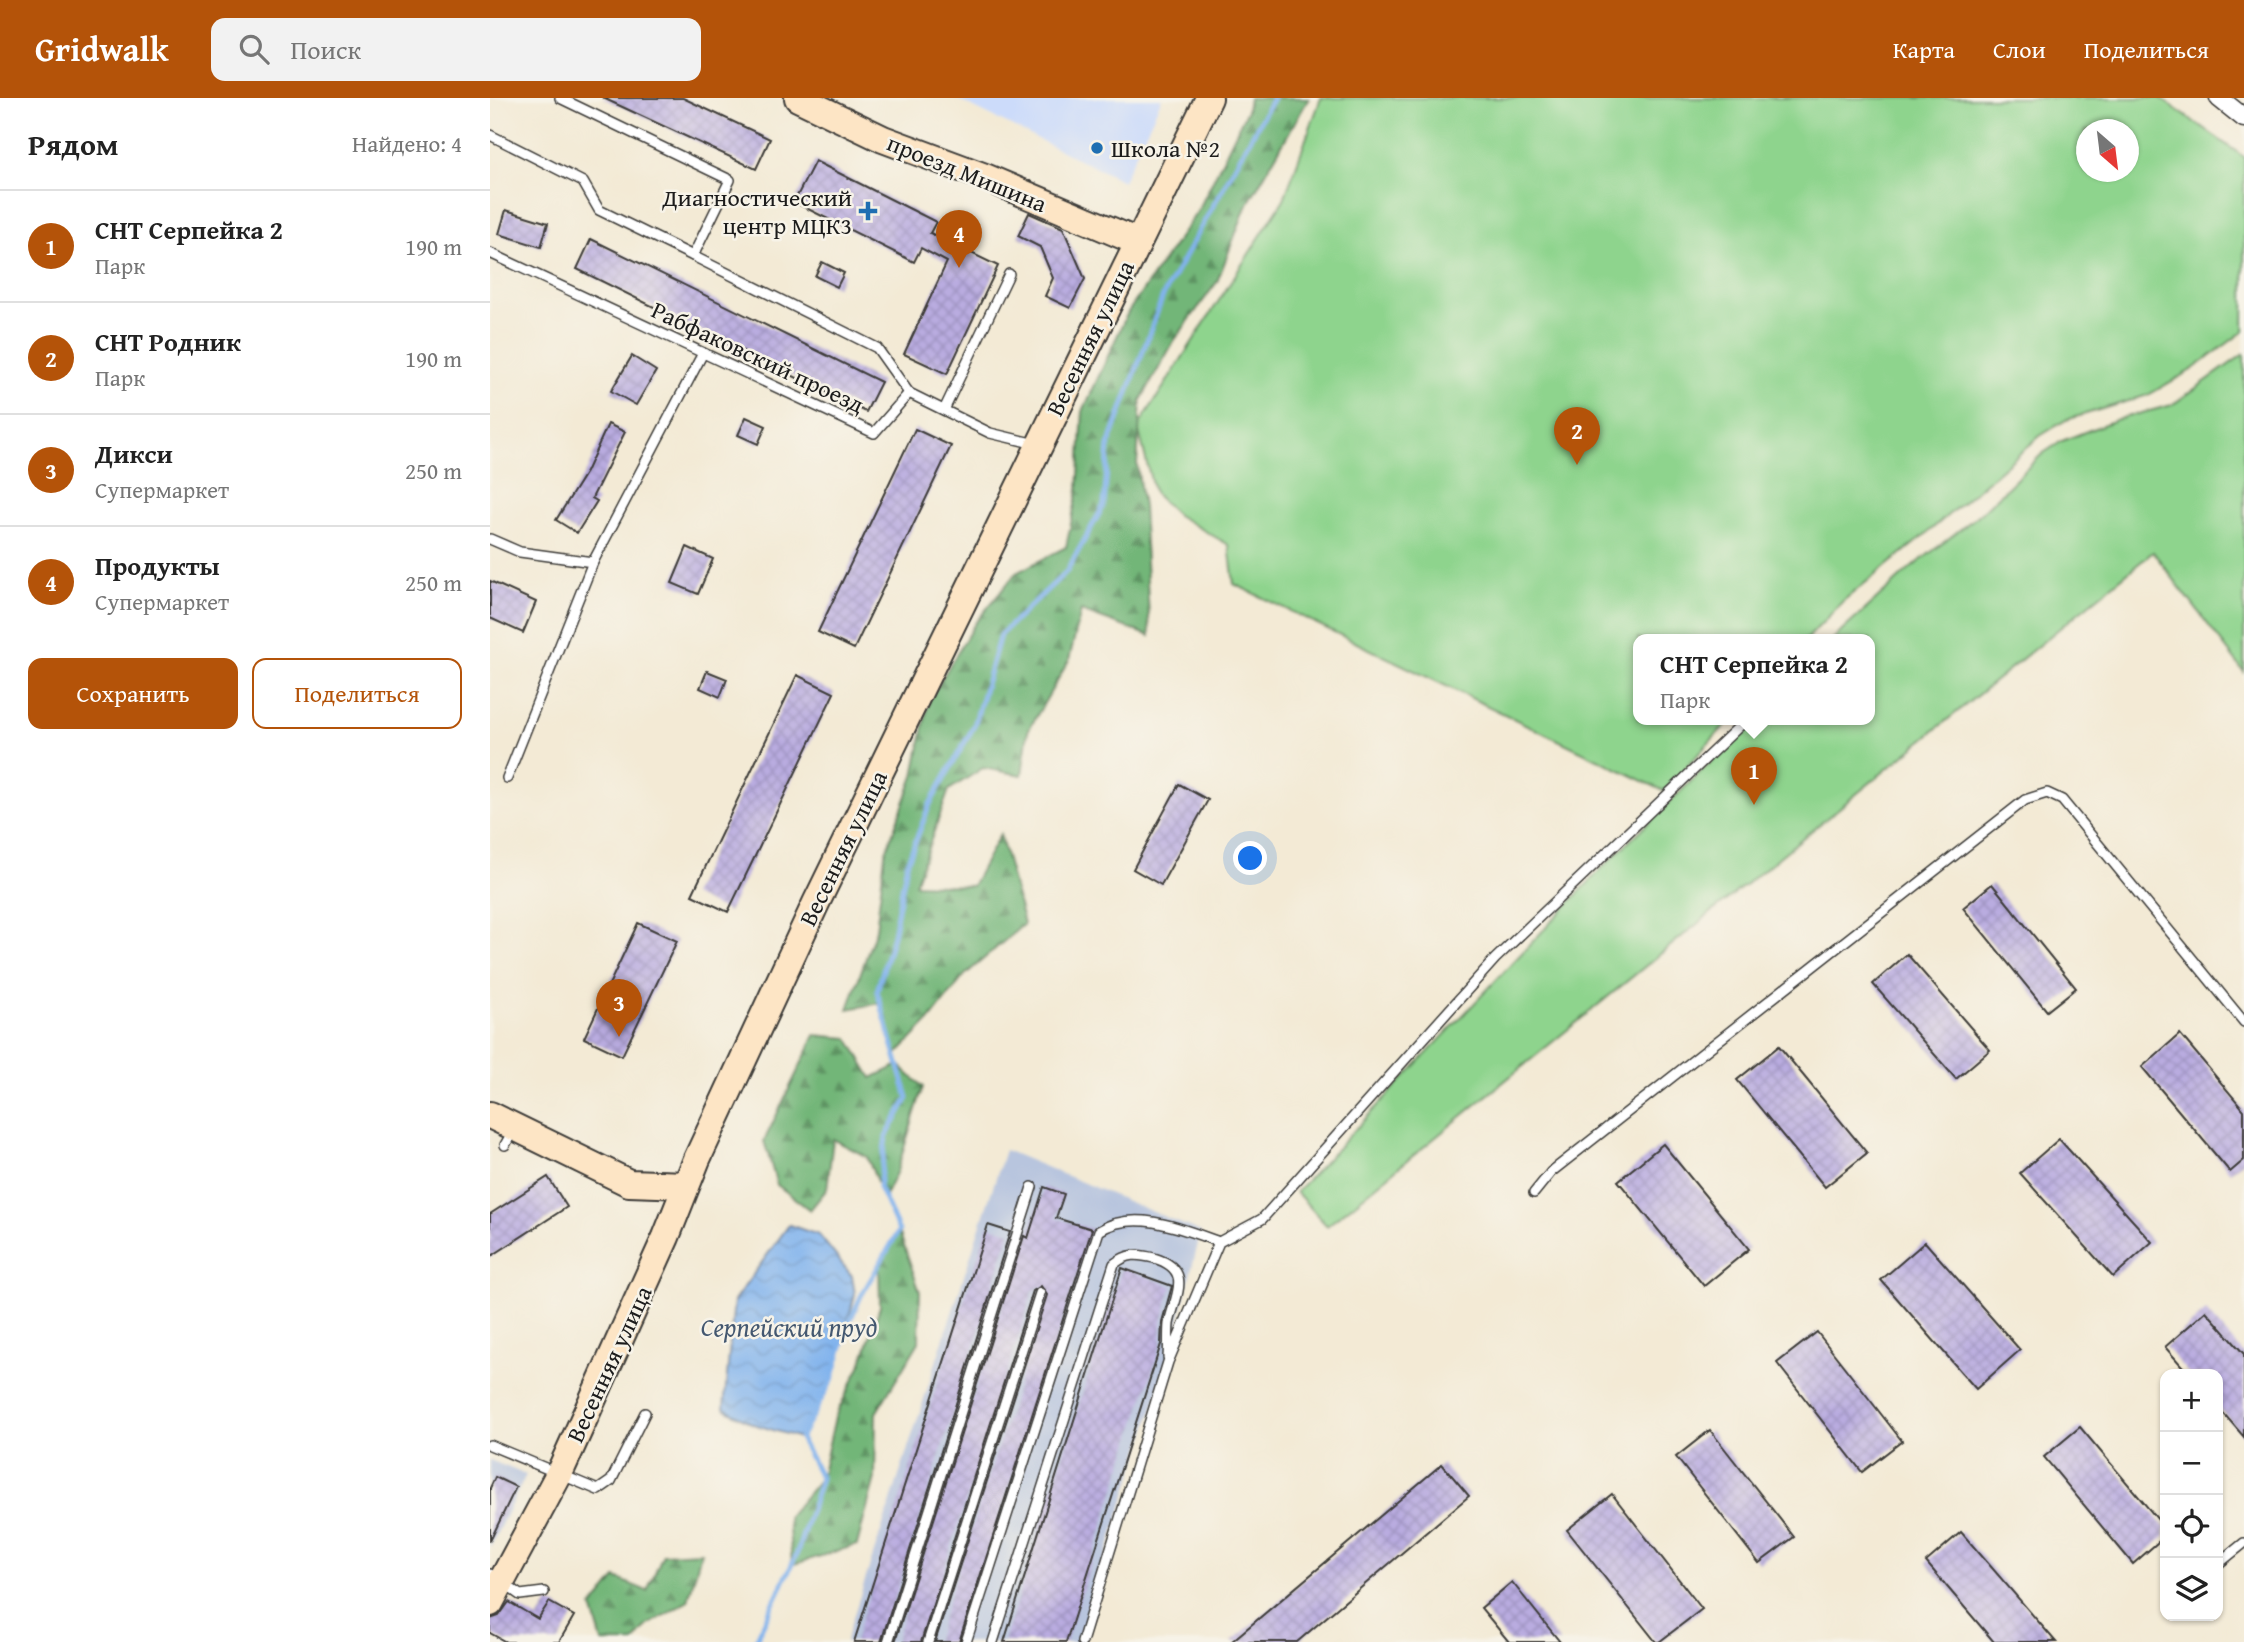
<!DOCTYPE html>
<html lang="ru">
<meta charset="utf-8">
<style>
:root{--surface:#fff;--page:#f2f2f2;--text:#222;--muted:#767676;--line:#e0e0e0;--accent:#b45309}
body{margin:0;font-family:"Gentium Book Plus",serif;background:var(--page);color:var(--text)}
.controls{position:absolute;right:21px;bottom:21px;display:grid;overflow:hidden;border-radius:14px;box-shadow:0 2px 5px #0004}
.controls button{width:63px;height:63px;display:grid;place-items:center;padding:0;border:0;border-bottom:2px solid var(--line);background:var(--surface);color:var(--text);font:35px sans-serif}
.compass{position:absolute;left:1586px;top:21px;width:63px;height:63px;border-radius:50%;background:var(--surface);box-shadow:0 2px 5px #0004;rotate:152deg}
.you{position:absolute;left:761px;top:761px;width:24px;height:24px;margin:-18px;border:5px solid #fff;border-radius:50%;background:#1a73e8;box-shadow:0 0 0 10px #1a73e833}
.badge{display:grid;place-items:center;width:46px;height:46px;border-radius:50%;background:var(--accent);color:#fff;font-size:23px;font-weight:700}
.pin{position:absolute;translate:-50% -58px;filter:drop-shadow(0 2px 4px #0008)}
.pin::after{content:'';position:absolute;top:37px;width:24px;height:21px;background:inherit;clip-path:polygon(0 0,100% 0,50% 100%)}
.popup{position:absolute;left:1143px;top:536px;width:242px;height:91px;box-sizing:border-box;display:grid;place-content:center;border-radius:14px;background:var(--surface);filter:drop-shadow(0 2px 5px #0005);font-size:23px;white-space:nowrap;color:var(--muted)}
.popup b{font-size:26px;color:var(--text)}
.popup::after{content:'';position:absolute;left:50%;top:100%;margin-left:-14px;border:14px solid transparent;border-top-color:var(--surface)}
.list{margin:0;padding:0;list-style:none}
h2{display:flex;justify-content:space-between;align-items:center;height:91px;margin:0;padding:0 28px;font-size:30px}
h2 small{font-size:23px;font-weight:400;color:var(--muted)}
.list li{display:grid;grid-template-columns:46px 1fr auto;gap:21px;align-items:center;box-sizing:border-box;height:112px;padding:0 28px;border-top:2px solid var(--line)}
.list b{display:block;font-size:26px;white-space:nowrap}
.list p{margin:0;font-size:23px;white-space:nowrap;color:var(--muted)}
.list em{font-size:23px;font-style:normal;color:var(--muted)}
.actions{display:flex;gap:14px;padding:21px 28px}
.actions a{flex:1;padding:16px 0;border:2px solid var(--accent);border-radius:14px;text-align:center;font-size:24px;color:var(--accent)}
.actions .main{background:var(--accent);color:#fff}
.icon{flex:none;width:38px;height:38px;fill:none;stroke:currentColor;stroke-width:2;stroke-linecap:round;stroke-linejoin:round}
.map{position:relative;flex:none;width:1754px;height:1544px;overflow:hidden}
header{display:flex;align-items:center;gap:42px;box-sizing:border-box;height:98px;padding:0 35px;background:var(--accent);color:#fff}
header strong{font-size:33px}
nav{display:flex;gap:38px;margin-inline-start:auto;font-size:24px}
.search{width:490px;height:63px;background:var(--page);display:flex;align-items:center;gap:18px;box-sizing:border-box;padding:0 24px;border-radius:14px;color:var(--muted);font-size:26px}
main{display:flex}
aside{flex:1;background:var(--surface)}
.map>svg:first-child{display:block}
.built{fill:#ccdbfa}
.industrial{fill:#b8c5de}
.green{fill:#8ed48d;stroke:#557854;stroke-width:2;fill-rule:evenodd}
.forest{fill:url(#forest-firs);stroke:#47694a;stroke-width:2}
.water{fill:url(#water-waves);stroke:#4e6884;stroke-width:2}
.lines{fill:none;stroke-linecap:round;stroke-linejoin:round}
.stream{stroke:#81b3ed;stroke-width:5}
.building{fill:url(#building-cross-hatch)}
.lane-casing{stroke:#3c3b38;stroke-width:12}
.street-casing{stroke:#3c3b38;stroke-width:21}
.secondary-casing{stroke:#3c3b38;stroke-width:30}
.lane{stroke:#fff;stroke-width:9}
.street{stroke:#fff;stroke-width:18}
.secondary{stroke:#fde5c5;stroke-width:26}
.poi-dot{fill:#1f6fb2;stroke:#f7f3e8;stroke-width:2.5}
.labels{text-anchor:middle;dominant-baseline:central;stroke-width:5;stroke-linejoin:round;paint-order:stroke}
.poi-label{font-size:24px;fill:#1c1c1c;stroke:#f7f3e8;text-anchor:start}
.street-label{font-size:24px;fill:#1c1c1c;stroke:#f7f3e8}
.water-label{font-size:26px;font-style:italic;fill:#445870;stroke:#f7f3e8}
</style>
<header>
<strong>Gridwalk</strong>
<div class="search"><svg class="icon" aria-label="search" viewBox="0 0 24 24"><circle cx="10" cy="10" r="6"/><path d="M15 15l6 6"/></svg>Поиск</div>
<nav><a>Карта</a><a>Слои</a><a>Поделиться</a></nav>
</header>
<main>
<aside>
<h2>Рядом<small>Найдено: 4</small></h2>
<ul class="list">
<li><span class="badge">1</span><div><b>СНТ Серпейка 2</b><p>Парк</p></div><em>190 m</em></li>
<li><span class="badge">2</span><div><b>СНТ Родник</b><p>Парк</p></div><em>190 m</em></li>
<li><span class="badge">3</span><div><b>Дикси</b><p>Супермаркет</p></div><em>250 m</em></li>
<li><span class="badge">4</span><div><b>Продукты</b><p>Супермаркет</p></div><em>250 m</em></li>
</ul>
<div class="actions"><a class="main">Сохранить</a><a>Поделиться</a></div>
</aside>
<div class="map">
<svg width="1754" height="1544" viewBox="0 0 1754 1544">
<defs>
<pattern id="forest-firs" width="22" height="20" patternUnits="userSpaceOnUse" patternTransform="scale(1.75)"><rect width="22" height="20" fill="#72b678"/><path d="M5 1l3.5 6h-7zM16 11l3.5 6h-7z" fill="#5d9362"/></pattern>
<pattern id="water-waves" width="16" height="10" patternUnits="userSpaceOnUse" patternTransform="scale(1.75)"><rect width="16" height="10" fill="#81b3ed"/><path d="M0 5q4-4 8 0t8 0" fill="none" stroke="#6f99cb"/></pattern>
<pattern id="building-cross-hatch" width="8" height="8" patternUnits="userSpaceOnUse" patternTransform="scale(1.75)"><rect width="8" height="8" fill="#b9ace0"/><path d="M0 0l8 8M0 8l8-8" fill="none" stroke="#9e93c0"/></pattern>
</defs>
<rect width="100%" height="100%" fill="#f7f3e8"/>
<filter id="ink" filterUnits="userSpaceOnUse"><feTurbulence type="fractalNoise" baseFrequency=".0143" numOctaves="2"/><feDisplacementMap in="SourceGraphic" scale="14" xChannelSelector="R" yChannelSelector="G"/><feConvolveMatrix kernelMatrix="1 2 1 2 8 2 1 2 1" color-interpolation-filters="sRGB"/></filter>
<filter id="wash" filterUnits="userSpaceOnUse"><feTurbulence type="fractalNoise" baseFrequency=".00686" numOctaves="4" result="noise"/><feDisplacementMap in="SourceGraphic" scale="28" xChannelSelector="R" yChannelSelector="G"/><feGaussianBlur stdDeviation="1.57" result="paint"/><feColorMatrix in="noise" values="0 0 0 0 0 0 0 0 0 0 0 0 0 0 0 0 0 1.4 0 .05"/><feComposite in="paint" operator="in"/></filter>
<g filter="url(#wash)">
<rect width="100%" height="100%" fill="#f3ead5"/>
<!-- built -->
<polygon class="built" points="464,0 672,0 633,83"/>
<!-- industrial -->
<g class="industrial">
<polygon points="515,1052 711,1134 678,1264 589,1544 355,1544"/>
<polygon points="0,1362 36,1377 0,1449"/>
</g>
<!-- green -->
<g class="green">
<path d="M831 0H1670L1754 59V233L1703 271 1658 297 1576 322 1550 338 1436 436 1353 503 1317 541H1148V621H1241L1174 693 744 486 739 447 687 417 664 395 648 329 794 101ZM1596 32H1638V74H1596Z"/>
<polygon points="1754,256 1754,574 1663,454 837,1128 806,1094 1113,769 1265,621 1380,621 1380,541 1343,541 1421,470 1491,415 1552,356 1572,343 1625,322 1682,307"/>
</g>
<!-- forest -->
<g class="forest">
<polygon points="759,0 819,0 756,109 727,184 684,243 651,302 647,367 653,408 660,538 591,513 579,562 538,633 532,677 493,670 459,692 425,786 482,788 510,736 534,826 475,877 439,923 406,957 391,905 358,911 386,831 395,756 424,678 439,602 485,525 526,475 576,449 588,392 593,313 638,214 709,111 757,12"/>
<polygon points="325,937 358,940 382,980 409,967 433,989 407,1073 394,1100 377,1059 343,1041 337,1091 320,1112 287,1087 274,1043"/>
<polygon points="409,1133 430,1194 429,1244 386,1315 385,1380 367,1447 302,1467 298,1419 331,1380 345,1319 372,1264 390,1208 389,1167"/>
<polygon points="211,1454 198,1503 157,1528 144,1544 112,1544 102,1509 126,1480 157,1493 173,1456"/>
</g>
<!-- water -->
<polygon class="water" points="299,1127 329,1137 362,1178 365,1196 342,1282 310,1340 263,1326 234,1310 244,1203"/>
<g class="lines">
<!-- stream -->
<polyline class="stream" points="265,1544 306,1458 331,1380 310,1340 342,1282 358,1227 371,1198 409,1133 389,1089 396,1039 418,1000 387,893 403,837 417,765 440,706 484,628 510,537 577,473 614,407 619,347 673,198 783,0"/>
</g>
<g id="blocks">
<!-- building -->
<g class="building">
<polygon points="113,0 193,0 280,41 266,71"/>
<polygon points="325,63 446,124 440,135 508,168 457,276 414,256 457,164 431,150 424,164 304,104"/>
<polygon points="16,112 58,125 51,149 9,136"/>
<polygon points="539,115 573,130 595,181 580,210 555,198 563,180 550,149 528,138"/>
<polygon points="101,141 391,284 376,314 87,171"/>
<polygon points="332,164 354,175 347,189 325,178"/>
<polygon points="142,258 166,273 146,307 121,293"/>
<polygon points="256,319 276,328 268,346 248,337"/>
<polygon points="118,326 135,334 102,400 107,403 87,435 66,422 96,374"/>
<polygon points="425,331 461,348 364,551 328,534"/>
<polygon points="197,449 223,461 208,496 182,485"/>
<polygon points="0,483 46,504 33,535 0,520"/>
<polygon points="217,573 237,581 230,599 210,590"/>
<polygon points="307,577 344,595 238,814 202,797"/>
<polygon points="689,686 718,702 671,787 643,771"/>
<polygon points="1502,786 1586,890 1557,913 1473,810"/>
<polygon points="148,825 187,843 132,958 94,940"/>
<polygon points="1417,856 1500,952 1466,981 1383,886"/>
<polygon points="1690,936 1754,1012 1754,1062 1740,1074 1652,969"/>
<polygon points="1289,948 1377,1055 1335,1089 1247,982"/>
<polygon points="1569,1041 1662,1144 1623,1179 1530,1075"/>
<polygon points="1173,1046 1259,1151 1214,1188 1128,1083"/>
<polygon points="58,1079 77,1109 0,1159 0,1116"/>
<polygon points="554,1089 574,1096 566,1120 602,1131 469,1544 445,1544 557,1197 551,1188 543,1193 431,1544 405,1544 534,1138 538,1140"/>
<polygon points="498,1127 520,1134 391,1544 364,1544"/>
<polygon points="1435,1144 1530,1252 1486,1291 1391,1182"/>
<polygon points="632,1170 682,1188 672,1224 671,1246 576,1544 514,1544"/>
<polygon points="1716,1213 1754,1256 1754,1339 1728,1309 1728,1276 1699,1276 1675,1249"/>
<polygon points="1327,1234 1412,1343 1372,1374 1287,1265"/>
<polygon points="1590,1329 1675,1430 1675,1438 1643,1466 1554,1359"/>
<polygon points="1220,1332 1304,1439 1269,1465 1186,1359"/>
<polygon points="952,1366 979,1398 807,1544 741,1544"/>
<polygon points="5,1379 26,1389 0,1443 0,1390"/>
<polygon points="1122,1396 1212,1511 1169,1544 1166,1544 1077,1432"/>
<polygon points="1471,1434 1566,1544 1504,1544 1436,1464"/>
<polygon points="1022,1484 1070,1544 1019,1544 991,1510"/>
<polygon points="19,1504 48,1521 59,1504 84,1518 69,1544 16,1544 0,1535 0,1521 9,1518"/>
</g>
</g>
</g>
<g filter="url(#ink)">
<use href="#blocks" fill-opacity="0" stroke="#3c3b38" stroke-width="2"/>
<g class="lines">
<!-- lane casing -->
<g class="lane-casing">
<g id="lane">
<polyline points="70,0 240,82 203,158 387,250 419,295"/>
<polyline points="0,37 93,84 109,112 203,158"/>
<polyline points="0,155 384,335 419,295 500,335 546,346"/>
<polyline points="454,312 519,176"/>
<polyline points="0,441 30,454 103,464"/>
<polyline points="17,680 103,464 213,255"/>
<polyline points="15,1047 23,1033"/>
<polyline points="1044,1095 1061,1074 1535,702 1557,695 1572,702 1754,924"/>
<polyline points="0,1347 108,1392 121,1383 155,1315"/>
<polyline points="1728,1466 1754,1445"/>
<polyline points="0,1476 30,1497 54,1494"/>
<polyline points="398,1544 542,1089"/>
<polyline points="438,1544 550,1195"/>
<path d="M476 1544 609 1133C644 1110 693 1131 729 1144"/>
<path d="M503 1544 624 1166C638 1155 647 1156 664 1160 705 1172 684 1199 679 1226 678 1237 679 1249 678 1259"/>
<polyline points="592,1544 678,1264 729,1144 772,1121 1005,861 1257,621"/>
</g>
</g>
<!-- street casing -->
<g class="street-casing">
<polyline id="street" points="1729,0 1754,20"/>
</g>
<!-- secondary casing -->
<g class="secondary-casing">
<g id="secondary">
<polyline points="308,0 393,41 495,79 648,144"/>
<polyline points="0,1017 139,1085 196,1087"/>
<polyline points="0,1505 69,1376 176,1139 207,1061 326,805 719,0"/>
</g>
</g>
<!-- lane -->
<use href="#lane" class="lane"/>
<!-- street -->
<use href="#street" class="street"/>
<!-- secondary -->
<use href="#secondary" class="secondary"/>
</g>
</g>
<!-- markers -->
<g class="poi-dot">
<circle cx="607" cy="50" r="7"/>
<path d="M374.5 102.5h7v7h7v7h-7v7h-7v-7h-7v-7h7z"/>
</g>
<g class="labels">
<!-- poi labels -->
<g class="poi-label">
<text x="621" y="50">Школа №2</text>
<text x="362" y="99" text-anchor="end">Диагностический<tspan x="362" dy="28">центр МЦК3</tspan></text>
</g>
<!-- street labels -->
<g class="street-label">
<text transform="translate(477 75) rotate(22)">проезд Мишина</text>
<text transform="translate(600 240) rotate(-64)">Весенняя улица</text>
<text transform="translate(268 259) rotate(25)">Рабфаковский проезд</text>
<text transform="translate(353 750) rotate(-64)">Весенняя улица</text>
<text transform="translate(119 1266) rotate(-65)">Весенняя улица</text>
</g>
<!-- water labels -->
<g class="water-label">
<text x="299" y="1228">Серпейский пруд</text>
</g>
</g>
</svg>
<div class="controls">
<button>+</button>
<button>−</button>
<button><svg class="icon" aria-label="locate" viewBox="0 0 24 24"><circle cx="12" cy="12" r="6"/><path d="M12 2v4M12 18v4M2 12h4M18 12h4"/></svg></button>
<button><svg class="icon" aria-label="layers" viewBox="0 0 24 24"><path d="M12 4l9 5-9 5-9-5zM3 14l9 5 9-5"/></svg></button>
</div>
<svg class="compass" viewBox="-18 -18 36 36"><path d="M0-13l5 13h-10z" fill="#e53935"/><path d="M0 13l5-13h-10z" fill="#767676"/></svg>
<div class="you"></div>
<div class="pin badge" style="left:1264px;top:707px">1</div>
<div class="popup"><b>СНТ Серпейка 2</b>Парк</div>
<div class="pin badge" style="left:1087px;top:367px">2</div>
<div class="pin badge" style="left:129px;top:939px">3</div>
<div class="pin badge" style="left:469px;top:170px">4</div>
</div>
</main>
